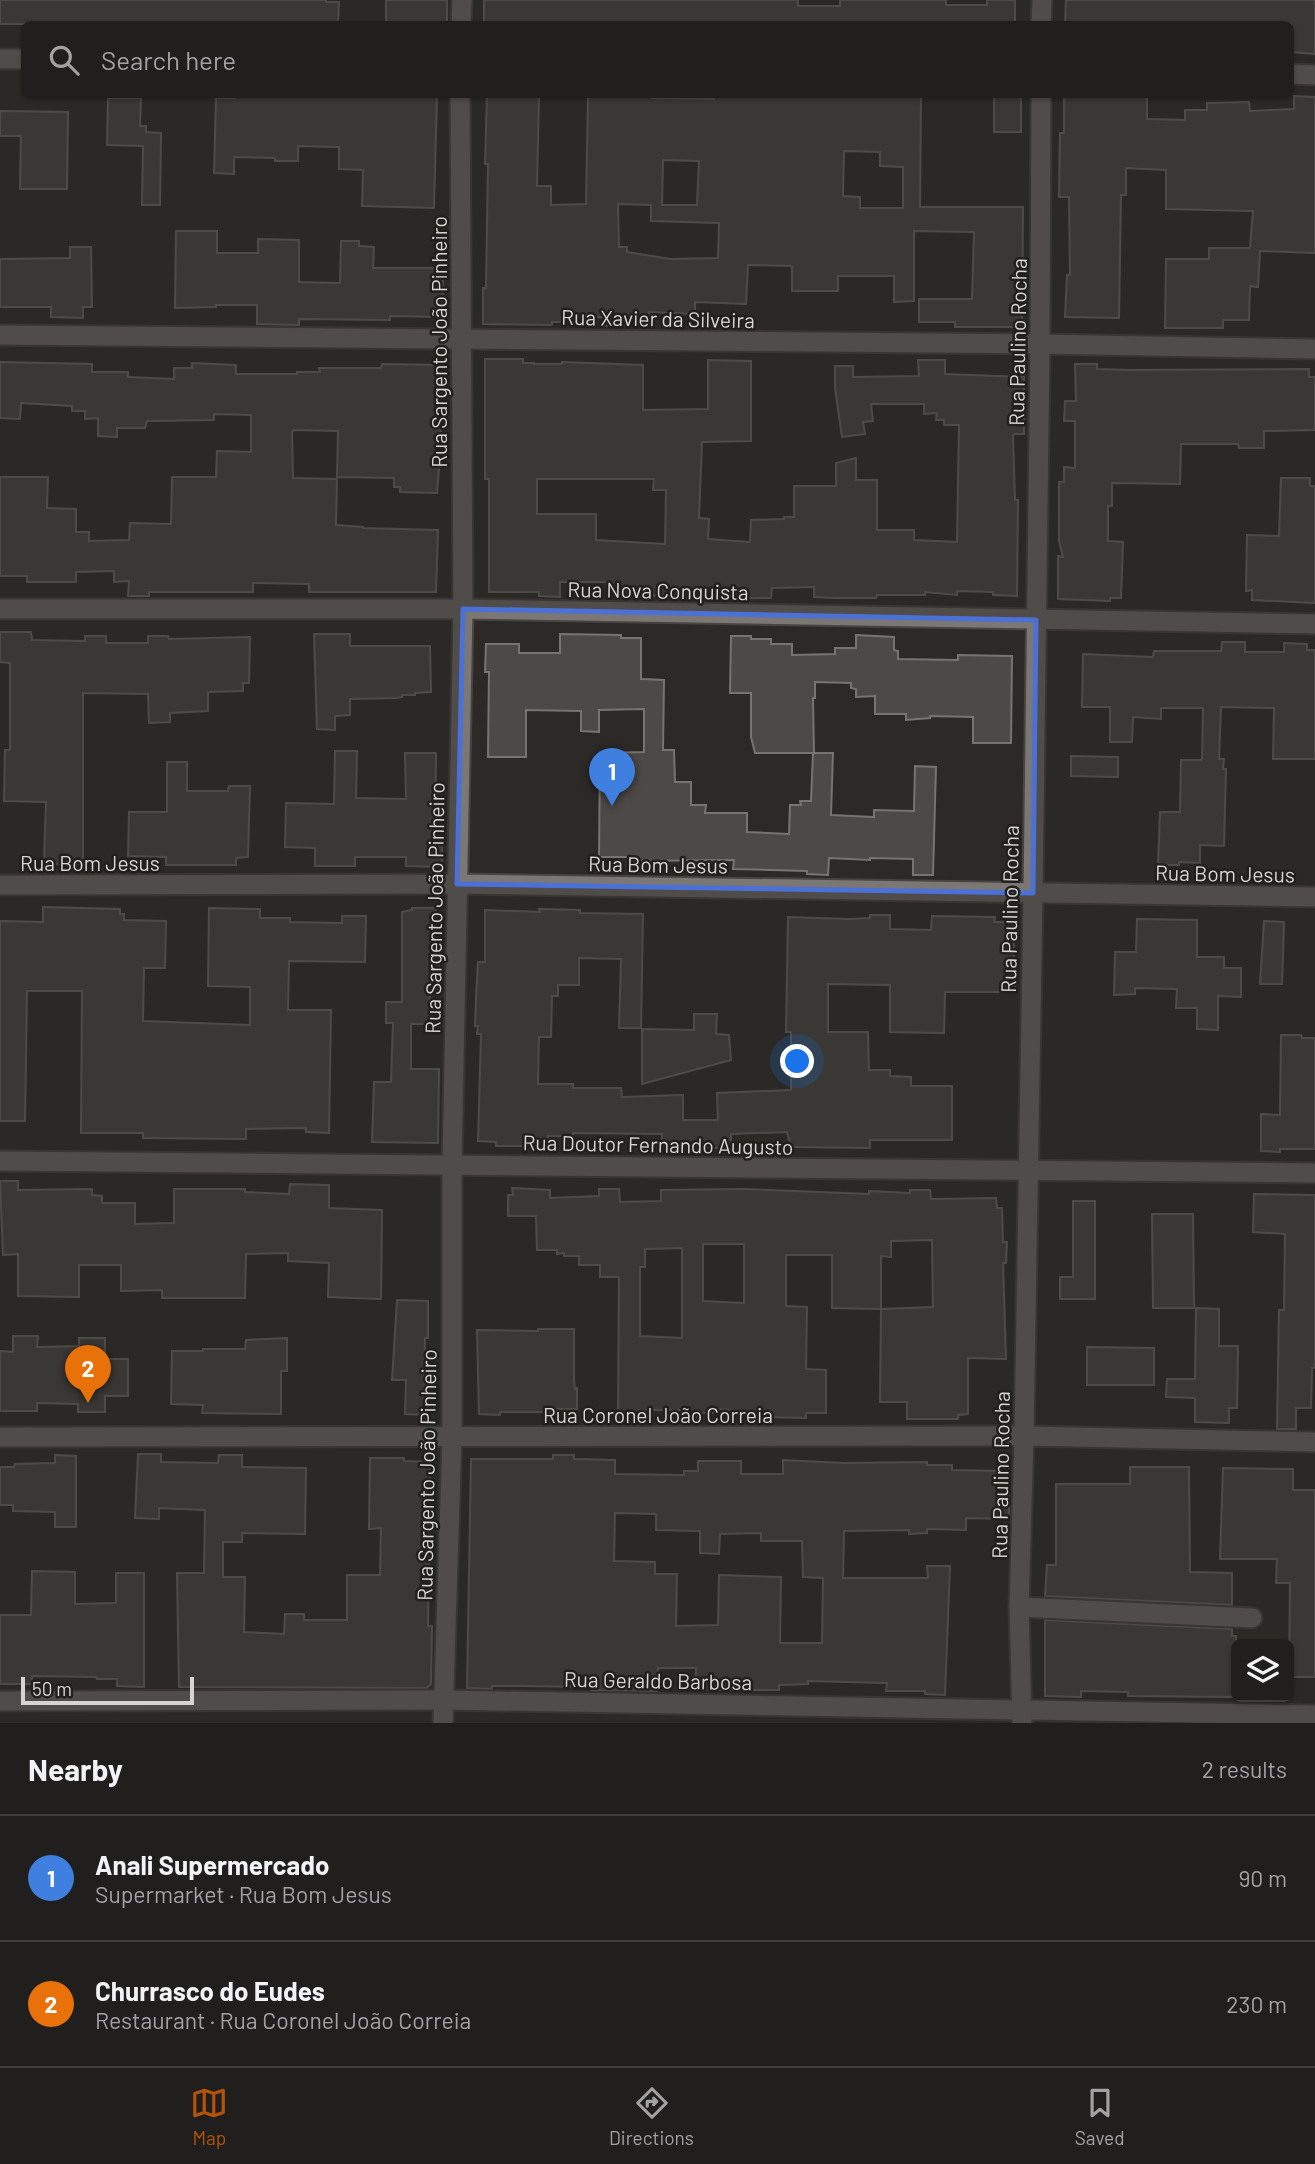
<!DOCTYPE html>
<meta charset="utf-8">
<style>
:root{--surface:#211f1d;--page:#2d2c2a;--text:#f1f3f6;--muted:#a2a2a4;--line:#3e3d3b;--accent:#b45309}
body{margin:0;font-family:Barlow,sans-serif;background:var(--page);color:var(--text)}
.controls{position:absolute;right:21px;bottom:21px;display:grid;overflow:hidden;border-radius:10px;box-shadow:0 2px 5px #0004}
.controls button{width:63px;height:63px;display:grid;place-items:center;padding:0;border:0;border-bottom:2px solid var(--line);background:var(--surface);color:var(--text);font:35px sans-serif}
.scale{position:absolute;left:21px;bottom:18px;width:173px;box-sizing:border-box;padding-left:7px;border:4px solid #d6d4d2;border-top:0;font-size:19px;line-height:24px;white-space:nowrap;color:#d6d4d2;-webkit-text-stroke:5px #22201d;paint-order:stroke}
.you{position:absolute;left:798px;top:1062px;width:24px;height:24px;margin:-18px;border:5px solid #fff;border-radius:50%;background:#1a73e8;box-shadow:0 0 0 10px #1a73e833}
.badge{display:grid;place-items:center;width:46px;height:46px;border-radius:50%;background:var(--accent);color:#fff;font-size:23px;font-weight:700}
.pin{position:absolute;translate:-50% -58px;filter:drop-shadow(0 2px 4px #0008)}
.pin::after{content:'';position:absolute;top:37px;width:24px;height:21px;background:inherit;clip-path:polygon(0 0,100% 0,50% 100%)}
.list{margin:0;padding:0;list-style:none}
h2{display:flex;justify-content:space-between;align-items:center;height:91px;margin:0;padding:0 28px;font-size:30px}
h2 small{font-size:23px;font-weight:400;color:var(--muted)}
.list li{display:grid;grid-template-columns:46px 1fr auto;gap:21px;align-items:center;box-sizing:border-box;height:126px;padding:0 28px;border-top:2px solid var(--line)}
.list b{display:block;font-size:26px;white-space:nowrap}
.list p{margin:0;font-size:23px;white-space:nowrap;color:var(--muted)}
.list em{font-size:23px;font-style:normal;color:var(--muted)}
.icon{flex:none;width:38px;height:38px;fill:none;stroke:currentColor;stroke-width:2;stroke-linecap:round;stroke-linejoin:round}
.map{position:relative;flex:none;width:1315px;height:1723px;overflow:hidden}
.search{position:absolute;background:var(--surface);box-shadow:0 2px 5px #0004;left:21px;right:21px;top:21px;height:77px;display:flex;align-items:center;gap:18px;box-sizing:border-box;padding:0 24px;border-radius:10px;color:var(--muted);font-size:26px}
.sheet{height:343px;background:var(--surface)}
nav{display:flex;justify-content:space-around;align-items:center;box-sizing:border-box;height:98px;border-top:2px solid var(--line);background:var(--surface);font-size:19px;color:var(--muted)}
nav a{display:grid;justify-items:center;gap:4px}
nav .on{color:var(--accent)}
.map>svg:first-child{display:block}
.building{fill:#4c4946;stroke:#777470;stroke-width:2;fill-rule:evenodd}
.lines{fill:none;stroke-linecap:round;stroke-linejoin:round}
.minor-casing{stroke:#474442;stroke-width:23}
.tertiary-casing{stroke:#474442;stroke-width:23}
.minor{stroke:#7a7774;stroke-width:19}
.tertiary{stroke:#7a7774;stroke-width:19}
.marked{fill:none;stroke:#4b70d6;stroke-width:5;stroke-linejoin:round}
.labels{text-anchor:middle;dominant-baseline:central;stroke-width:5;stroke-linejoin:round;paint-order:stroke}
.street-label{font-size:21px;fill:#d6d4d2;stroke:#22201d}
</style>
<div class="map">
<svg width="1315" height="1723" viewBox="0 0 1315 1723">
<rect width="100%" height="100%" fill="#2c2927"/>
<!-- building -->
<g class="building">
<polygon points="0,0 326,0 326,2 339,2 338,24 0,24"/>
<rect x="386" y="0" width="61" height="24"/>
<polygon points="484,0 798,0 798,6 840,6 840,0 946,0 946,5 987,5 987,0 1015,0 1015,24 484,24"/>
<polygon points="1066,0 1315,0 1315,54 1291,52 1291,24 1065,24"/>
<polygon points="235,94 309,97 309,94 437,94 434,208 362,206 363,170 339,169 339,147 298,146 298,161 275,161 275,158 234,157 234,174 214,173 216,98 235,98"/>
<path d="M487 94 539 96 537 186H551V205L586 204 588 96 652 94V98L714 99V94L921 95 920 207H1023L1022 327H955V322H919V299H972L974 232 914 231V301L894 302V276H838V291H792V266L748 265 746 304 695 302V314L649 312V316L629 314 628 326H605L604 317 561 318V322H552V325L483 324V288H486L488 164H485ZM844 151 880 152V166L903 167V208H860V197L843 196ZM663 160 699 161 697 205H662ZM618 204 651 205V221L719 223 718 258 670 259 627 252V247H619Z"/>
<polygon points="1064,94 1147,94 1147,119 1185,120 1185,110 1207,110 1207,103 1249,102 1250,111 1294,109 1294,96 1315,97 1315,253 1260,251 1258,287 1250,286 1249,320 1223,320 1223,328 1165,328 1166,259 1209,259 1209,248 1250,248 1253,211 1166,209 1166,170 1126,168 1126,195 1121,195 1119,318 1065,317 1067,275 1070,275 1069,197 1059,197 1060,133 1064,133"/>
<rect x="994" y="95" width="27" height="37"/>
<polygon points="110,98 141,98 140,126 146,126 146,132 161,133 160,205 142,205 143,146 107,145 108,99"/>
<polygon points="0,111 68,112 67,189 20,189 21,136 0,136"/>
<polygon points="176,231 217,231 217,253 258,253 258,239 299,240 299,282 340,283 341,241 359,241 359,246 374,247 373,268 443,268 443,317 390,316 390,320 299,319 299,325 257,324 257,305 216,305 216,307 175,308"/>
<polygon points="70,247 91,247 92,307 83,307 83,318 51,317 51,307 0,307 0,259 70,258"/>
<path d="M485 359H523V363H534V364H561L562 362 643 365V410L708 409V360L751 361V441L702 442 699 518 709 519 708 539 750 542 751 520 784 519V517H794V486H836V463L856 458V480H877V530H914V540L957 542 959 425H944V420H936L937 413 924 414V404H871L873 421 863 422 865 434 842 437 835 388V366H853V377L919 376 918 360H945V374L1024 377V434H1014L1013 436 1015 500H1018L1017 596 993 595V592L957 591V595L925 592V595H877L876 598H835L814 597V587L772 588 771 598 685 599V596L622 595V587H609V582H560V597L539 596V592H489V479H485ZM537 479H654L653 490H666L665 544 596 540V514H537Z"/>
<polygon points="0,362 92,364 92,372 128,372 128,377 174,379 174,368 192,368 192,363 236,365 236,374 297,374 297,372 320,372 319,368 381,368 382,364 442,365 440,455 437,493 400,492 400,487 394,487 394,478 337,477 338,431 294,430 292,432 293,478 337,479 336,525 363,527 363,528 438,530 436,592 309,592 309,584 253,583 253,592 149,592 149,596 128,596 129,581 114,582 114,571 76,572 76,582 27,582 27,576 0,576 0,477 48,477 47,508 76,509 76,532 89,532 89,541 129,540 130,523 171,524 172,477 216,477 217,451 251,452 251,415 214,414 214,420 147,421 145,428 117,428 117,437 98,436 98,418 85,419 85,411 72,411 72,406 21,403 20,419 0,418"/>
<polygon points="1075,364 1097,364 1097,369 1129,370 1309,369 1309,377 1315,377 1315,430 1264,431 1264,448 1239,448 1238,444 1181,444 1180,484 1112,483 1112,506 1108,506 1108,541 1123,542 1121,598 1110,598 1110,601 1058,599 1058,556 1063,557 1059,541 1059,482 1064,482 1064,467 1075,468 1075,421 1064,421 1065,401 1076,401"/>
<polygon points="1281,478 1310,478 1310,486 1315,486 1315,603 1252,600 1252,590 1246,591 1247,535 1279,536"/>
<polygon points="0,632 31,632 32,640 85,641 85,636 106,636 106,643 148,643 148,636 168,636 169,639 250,637 249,683 243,683 243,691 208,692 208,711 170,713 170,722 149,723 148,694 83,693 83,864 46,864 46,861 44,861 46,802 4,801 5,750 10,750 10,663 0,662"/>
<polygon points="314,634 350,634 350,646 430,646 431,692 415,693 415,695 402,695 402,697 397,698 350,699 350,715 335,716 335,730 317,729"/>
<polygon points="560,634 621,635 621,638 641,638 641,679 664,680 663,750 674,750 675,782 691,782 691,805 706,805 705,813 747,813 747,832 789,834 790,805 801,805 800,801 811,801 813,753 833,753 831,815 874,817 874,810 914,811 915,766 936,767 933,875 913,875 913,859 870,858 870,860 829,858 828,875 807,874 807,871 733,869 734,860 631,861 631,857 599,857 600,753 644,752 644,709 599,710 599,732 581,731 581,711 526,710 526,757 488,757 489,672 485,672 486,644 519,644 519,653 560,653"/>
<polygon points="856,635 894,637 894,650 898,651 898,659 958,660 958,655 1012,656 1011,743 973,743 973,717 930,716 930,718 906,720 906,714 875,714 875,696 856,697 856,689 851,688 851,683 815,682 815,698 813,698 814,753 755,753 751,737 751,693 730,693 731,636 751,636 751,639 771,639 771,644 792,644 792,655 835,654 835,648 856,648"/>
<polygon points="1222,642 1245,642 1245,652 1284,652 1284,643 1307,644 1307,650 1315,650 1315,759 1273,759 1274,708 1221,707 1219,759 1224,759 1223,769 1226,769 1224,846 1200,845 1200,863 1179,862 1179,865 1158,865 1160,812 1180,812 1181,760 1202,760 1203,708 1161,708 1161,719 1133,717 1132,742 1110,742 1110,707 1082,707 1083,654 1153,657 1154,651 1221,651"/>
<polygon points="335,751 357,751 356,798 406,799 405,753 436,753 435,843 442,843 442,867 406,866 406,857 355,857 355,866 315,866 315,848 285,847 286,803 334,804"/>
<polygon points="1071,756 1118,757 1118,777 1071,776"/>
<polygon points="167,762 187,762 187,791 228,791 229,786 250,786 248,857 236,858 236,865 166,865 166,857 128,856 129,812 167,812"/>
<polygon points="43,907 120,909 120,914 124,914 124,920 166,921 165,968 144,968 143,1021 250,1025 250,987 208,986 209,908 260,909 260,918 290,918 290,922 342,923 342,916 366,916 365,962 289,961 288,1010 331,1010 329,1133 306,1132 306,1128 246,1129 246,1139 143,1138 143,1133 81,1133 82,991 27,991 25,1121 0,1121 0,921 43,922"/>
<polygon points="412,908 436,908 436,951 439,951 438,989 430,989 429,1024 411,1024 411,1069 439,1069 438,1143 372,1142 374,1082 391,1082 393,1023 386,1023 386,1002 402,1002 402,912 412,910"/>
<polygon points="539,909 580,910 580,913 643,914 641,1028 619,1028 621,959 579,958 579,985 558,985 558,996 552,996 551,1037 539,1037 538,1084 573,1084 573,1088 621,1088 622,1097 683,1095 683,1120 718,1120 717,1093 791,1090 791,1032 786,1032 788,917 849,919 870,918 870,915 890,915 890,929 931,930 932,916 995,917 994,922 1013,922 1015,992 945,992 944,1033 890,1032 890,985 828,984 828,1032 868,1032 869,1070 890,1070 890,1076 911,1077 911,1086 952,1086 952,1140 870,1140 870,1148 791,1147 787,1132 731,1134 731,1148 704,1148 704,1152 683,1151 682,1148 662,1148 662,1134 573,1133 573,1136 548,1136 548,1144 530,1144 529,1146 496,1146 496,1142 478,1141 481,1034 477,1034 478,1026 475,1026 476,998 478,962 485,962 485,910 540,912"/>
<polygon points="1137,919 1197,920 1197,957 1224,957 1224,968 1241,968 1241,997 1218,996 1218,1030 1197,1029 1197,1008 1176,1008 1177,989 1135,988 1135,994 1114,995 1115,952 1136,952"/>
<polygon points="1264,921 1284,922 1282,984 1260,984"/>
<polygon points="694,1014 717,1014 716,1034 729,1035 731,1060 642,1084 642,1029 694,1030"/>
<polygon points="1281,1035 1301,1035 1302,1038 1315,1038 1315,1149 1280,1149 1280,1152 1261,1151 1261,1114 1280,1115"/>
<polygon points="0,1181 18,1181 18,1190 92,1189 92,1195 102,1196 102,1203 135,1203 135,1224 174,1223 174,1189 245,1189 245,1192 289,1194 290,1184 329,1185 329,1208 382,1210 381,1299 328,1297 329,1263 288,1261 288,1253 246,1254 245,1298 162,1298 162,1290 121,1291 121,1265 79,1265 79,1297 18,1296 18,1254 3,1255"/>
<path d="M512 1188 550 1190V1198L599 1196V1189H619L620 1202 661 1201V1190L745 1189 869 1194V1191L910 1193V1190H930L931 1199 996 1198 997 1208H1002L1003 1242H1007L1006 1263H1003L1006 1359 968 1358V1414L958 1415V1419H907V1402H880L881 1309 933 1307 932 1240 891 1241V1257L881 1256V1309L832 1308V1255H786V1306L807 1307 806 1369 826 1370V1413H806V1418L764 1417V1412L715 1409V1413H702V1418L682 1417V1410H639V1419H618L619 1277H600V1265H579V1256H564V1253L557 1254V1250H537L536 1216H508V1195H513ZM703 1244H744V1303L703 1301ZM682 1248V1338L640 1336V1267H645V1249Z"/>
<polygon points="1254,1194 1315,1195 1315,1368 1312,1368 1311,1408 1296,1408 1296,1429 1277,1429 1279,1310 1284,1310 1285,1234 1253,1232"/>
<polygon points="1073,1201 1095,1201 1095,1299 1060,1299 1060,1277 1073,1277"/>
<polygon points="1152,1214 1193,1214 1194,1308 1153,1308"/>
<polygon points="397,1300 428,1301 428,1338 425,1338 424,1415 405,1414 406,1380 392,1380"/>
<polygon points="1196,1308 1219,1309 1219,1346 1238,1346 1237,1408 1229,1408 1229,1423 1195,1422 1195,1398 1166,1397 1167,1379 1195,1379"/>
<polygon points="538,1329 574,1329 574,1381 575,1389 577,1388 577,1409 557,1409 557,1412 500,1412 500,1415 479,1414 477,1330 538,1331"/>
<polygon points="13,1336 38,1336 37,1347 79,1346 79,1338 105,1338 105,1359 128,1359 128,1396 105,1396 105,1412 78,1412 78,1404 37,1403 37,1411 0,1411 0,1351 13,1352"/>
<polygon points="287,1338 287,1371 281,1371 281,1414 202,1413 203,1405 171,1404 172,1351 203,1351 203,1349 245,1349 246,1340"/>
<polygon points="1087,1347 1154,1348 1154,1385 1087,1385"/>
<polygon points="138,1454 161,1454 161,1462 218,1463 219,1455 242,1455 242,1467 306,1468 305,1534 242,1533 242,1542 223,1542 223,1577 245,1577 244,1632 284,1634 285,1614 304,1614 304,1620 347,1620 347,1575 380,1575 381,1528 369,1529 370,1458 404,1458 404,1461 430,1462 428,1626 432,1626 431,1684 427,1688 179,1687 177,1573 204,1573 205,1510 159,1508 159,1519 135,1518"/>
<polygon points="55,1455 76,1456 76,1527 55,1527 55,1512 13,1511 13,1505 0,1505 0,1467 14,1467 15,1464 55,1463"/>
<path d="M553 1455H574V1459L615 1460V1474L684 1475V1471H698V1461H741V1474H783V1460L844 1463 927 1462V1465H952V1470L1009 1471V1519L966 1518V1530L927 1529V1533L909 1534V1530L844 1531 843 1578H928L927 1566H950L945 1695 925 1694V1691H886L887 1683 808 1681V1684L779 1685V1690H704V1687H695L696 1668H658L657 1691 592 1690V1687L523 1686H492V1689L467 1688 471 1459H553ZM615 1513 656 1514V1530L700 1531V1553L719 1554 720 1534 761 1533V1541H802L803 1577 823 1578 822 1643H780L781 1577 719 1575 718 1625 676 1626 677 1574H655V1562L614 1561Z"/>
<polygon points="1130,1467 1189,1467 1190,1572 1232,1573 1232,1605 1045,1596 1047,1565 1056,1565 1056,1484 1130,1484"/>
<polygon points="1223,1468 1293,1469 1293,1490 1315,1490 1315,1677 1289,1677 1290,1583 1276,1583 1277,1559 1220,1559"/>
<polygon points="32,1571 75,1572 75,1604 116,1603 116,1573 144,1573 144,1687 117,1686 117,1679 97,1679 96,1677 32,1676 32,1684 0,1684 0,1615 31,1615"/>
<polygon points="1045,1620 1232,1629 1232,1636 1236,1636 1236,1697 1128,1696 1128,1692 1081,1691 1081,1697 1045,1696"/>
</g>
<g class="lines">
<!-- minor casing -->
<g class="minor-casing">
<g id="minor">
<polyline points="1041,24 1042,0"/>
<polyline points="0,59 24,59"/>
<polyline points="1290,74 1315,75"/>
<polyline points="0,335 1040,344 1315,349"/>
<polyline points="0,609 463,609 1315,624"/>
<polyline points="0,885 457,884 1315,897"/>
<polyline points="0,1161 1315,1173"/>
<polyline points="0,1437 1024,1436 1315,1442"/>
<polyline points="1019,1607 1252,1618"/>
<polyline points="0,1701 444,1700 1315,1715"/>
<polyline points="1022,1723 1019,1607 1024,1436 1033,893 1040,344 1041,94"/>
</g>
</g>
<!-- tertiary casing -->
<g class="tertiary-casing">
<g id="tertiary">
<polyline points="461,24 462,0"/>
<polyline points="443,1723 452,1436 452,1164 463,609 460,94"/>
</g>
</g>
<!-- minor -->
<use href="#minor" class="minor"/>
<!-- tertiary -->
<use href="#tertiary" class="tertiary"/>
</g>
<!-- marked area -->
<path d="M0 0H1315V1723H0ZM463 609 1036 620 1033 893 457 884Z" fill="#2c2927" fill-opacity=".55" fill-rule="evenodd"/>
<path class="marked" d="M463 609 1036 620 1033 893 457 884Z"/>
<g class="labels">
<!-- street labels -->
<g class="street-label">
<text transform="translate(658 318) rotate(1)">Rua Xavier da Silveira</text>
<text transform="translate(438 342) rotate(-90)">Rua Sargento João Pinheiro</text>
<text transform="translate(1017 342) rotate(-89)">Rua Paulino Rocha</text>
<text transform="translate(658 590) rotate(1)">Rua Nova Conquista</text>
<text x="90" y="862">Rua Bom Jesus</text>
<text transform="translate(658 864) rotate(1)">Rua Bom Jesus</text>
<text transform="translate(1225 873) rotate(1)">Rua Bom Jesus</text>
<text transform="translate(434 908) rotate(-89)">Rua Sargento João Pinheiro</text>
<text transform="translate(1009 909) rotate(-89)">Rua Paulino Rocha</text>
<text transform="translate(658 1144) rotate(1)">Rua Doutor Fernando Augusto</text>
<text x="658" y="1414">Rua Coronel João Correia</text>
<text transform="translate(426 1475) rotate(-89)">Rua Sargento João Pinheiro</text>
<text transform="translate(1000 1475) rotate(-89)">Rua Paulino Rocha</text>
<text transform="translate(658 1680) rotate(1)">Rua Geraldo Barbosa</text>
</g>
</g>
</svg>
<div class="controls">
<button><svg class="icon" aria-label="layers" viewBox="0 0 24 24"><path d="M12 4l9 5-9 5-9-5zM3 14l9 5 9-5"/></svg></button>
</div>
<div class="scale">50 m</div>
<div class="you"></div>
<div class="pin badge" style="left:612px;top:806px;background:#3f7fe0">1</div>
<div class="pin badge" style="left:88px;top:1403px;background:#e8710a">2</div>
<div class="search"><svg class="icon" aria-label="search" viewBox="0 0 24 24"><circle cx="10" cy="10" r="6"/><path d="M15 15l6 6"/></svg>Search here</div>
</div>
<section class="sheet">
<h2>Nearby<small>2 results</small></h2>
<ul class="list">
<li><span class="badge" style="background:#3f7fe0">1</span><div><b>Anali Supermercado</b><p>Supermarket · Rua Bom Jesus</p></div><em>90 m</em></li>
<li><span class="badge" style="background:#e8710a">2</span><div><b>Churrasco do Eudes</b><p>Restaurant · Rua Coronel João Correia</p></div><em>230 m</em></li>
</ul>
</section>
<nav>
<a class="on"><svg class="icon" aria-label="map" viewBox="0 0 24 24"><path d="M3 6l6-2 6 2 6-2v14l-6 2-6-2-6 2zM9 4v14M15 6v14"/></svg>Map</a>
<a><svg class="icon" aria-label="directions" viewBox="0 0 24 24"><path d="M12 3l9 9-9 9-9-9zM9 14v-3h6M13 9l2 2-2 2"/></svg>Directions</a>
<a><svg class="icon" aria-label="saved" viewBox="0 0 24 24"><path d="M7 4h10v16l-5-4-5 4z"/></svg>Saved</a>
</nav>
